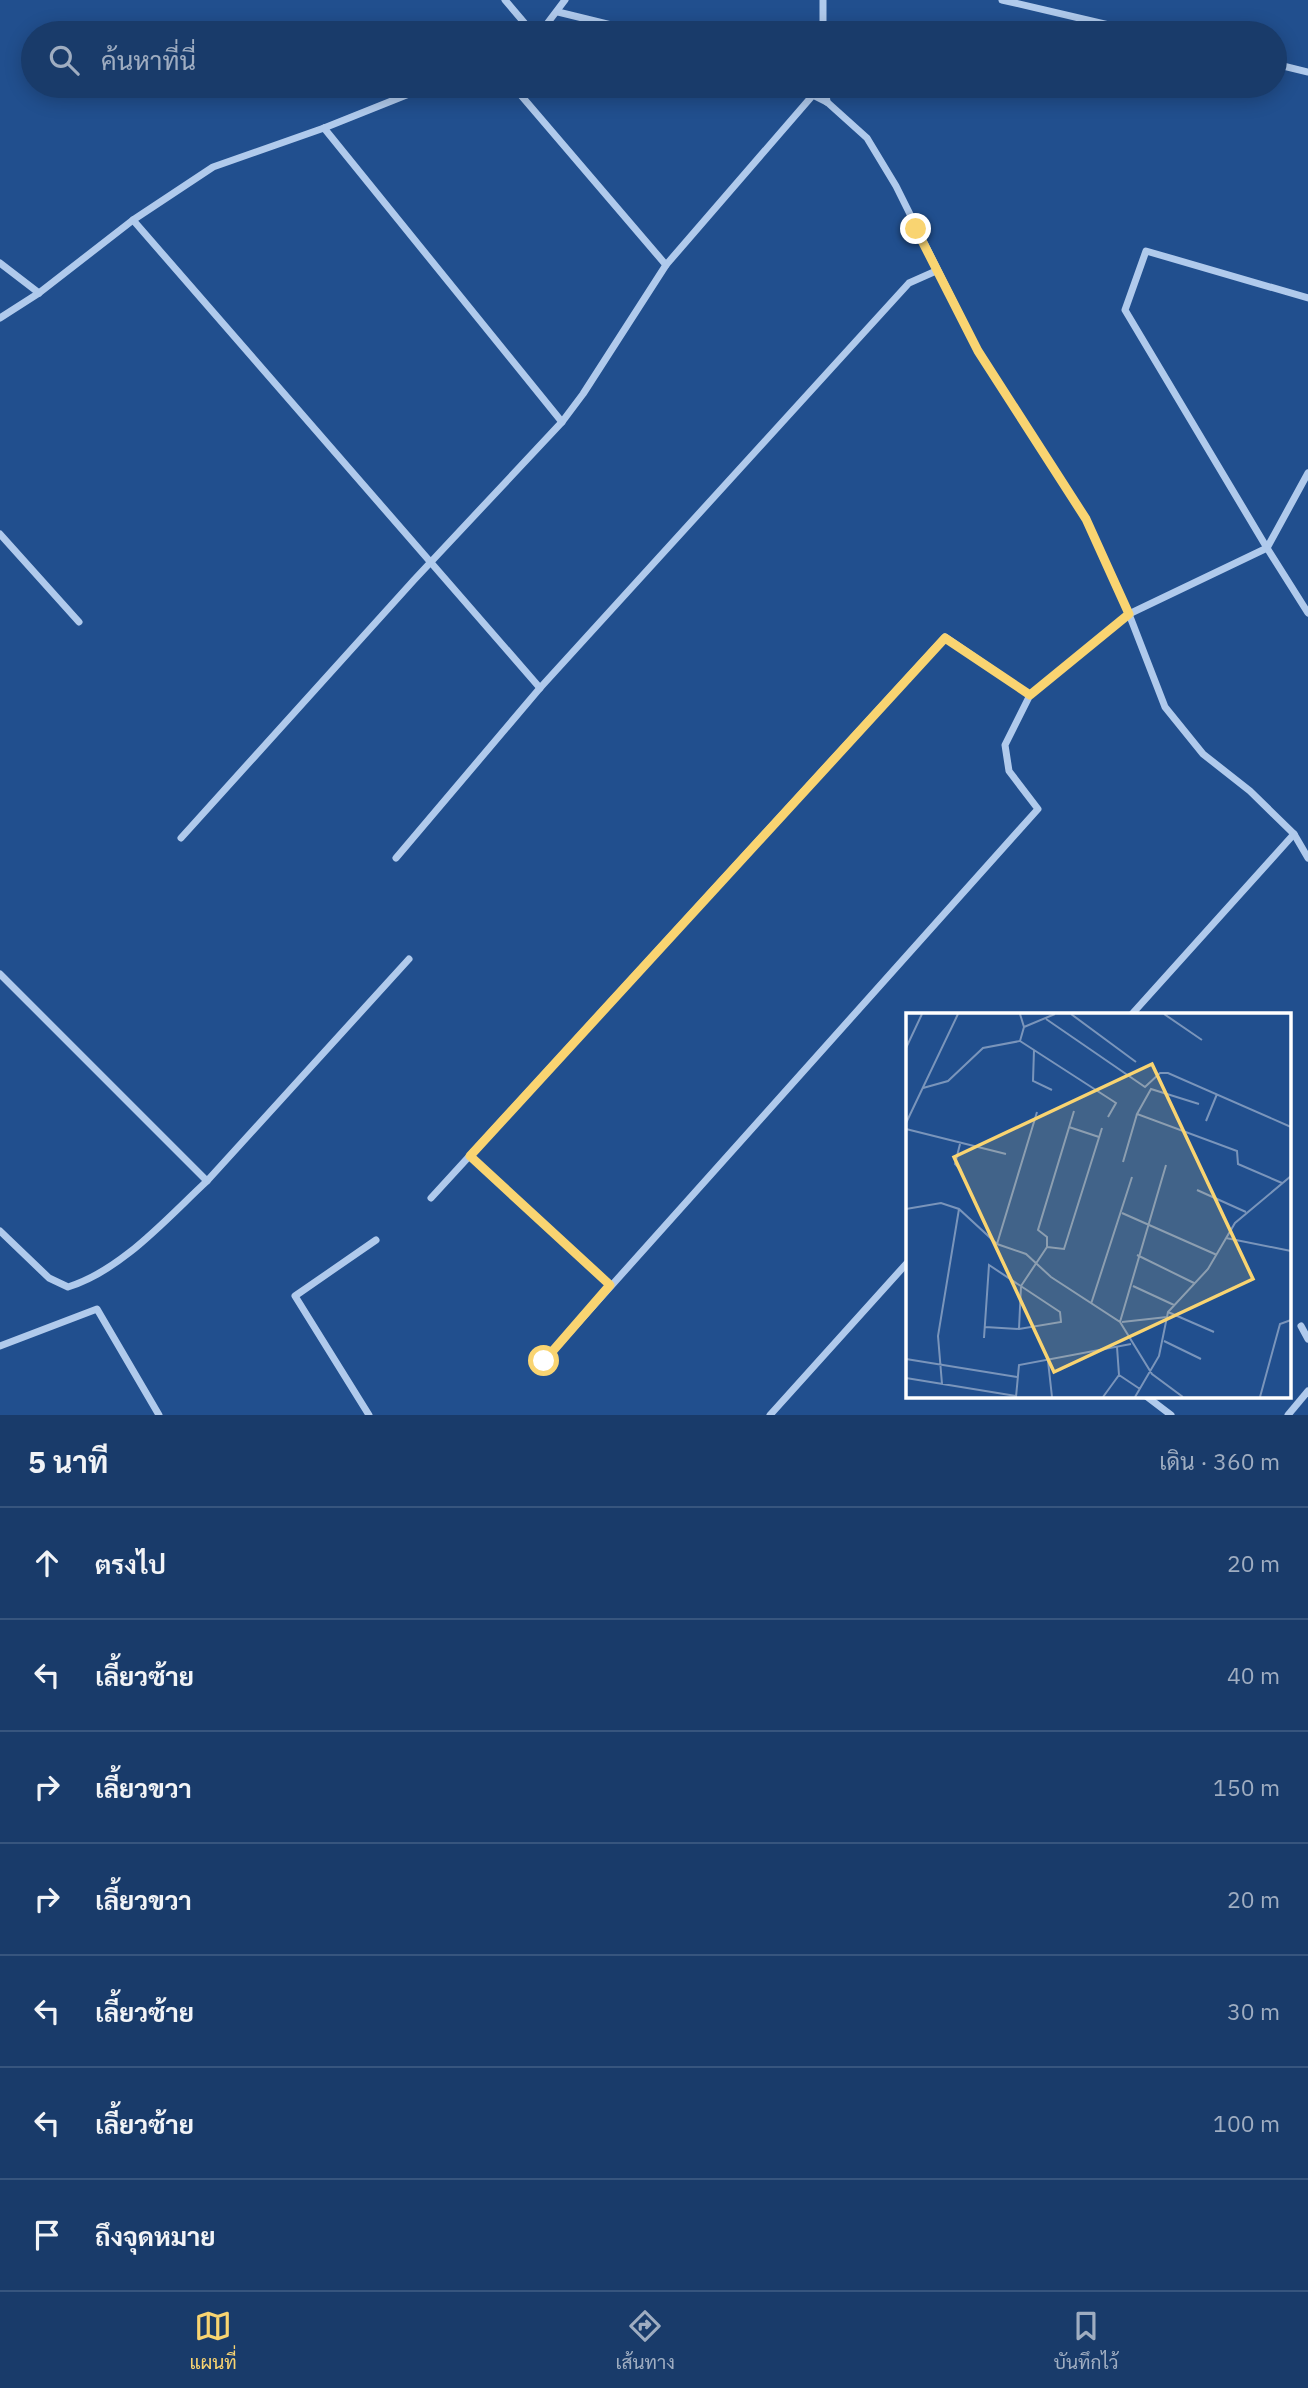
<!DOCTYPE html>
<html lang="th">
<meta charset="utf-8">
<style>
:root{--surface:#193b6a;--page:#264672;--text:#f1f3f6;--muted:#9fadc1;--line:#37557e;--accent:#f9d471}
body{margin:0;font-family:"IBM Plex Sans",Sarabun,sans-serif;background:var(--page);color:var(--text)}
.stop{position:absolute;width:21px;height:21px;margin:-16px;border:5px solid #f9d471;border-radius:50%;background:#fff}
.stop.end{background:#f9d471;border-color:#fff;box-shadow:0 2px 7px #0008}
.list{margin:0;padding:0;list-style:none}
h2{display:flex;justify-content:space-between;align-items:center;height:91px;margin:0;padding:0 28px;font-size:30px}
h2 small{font-size:23px;font-weight:400;color:var(--muted)}
.list li{display:grid;grid-template-columns:46px 1fr auto;gap:21px;align-items:center;box-sizing:border-box;height:112px;padding:0 28px;border-top:2px solid var(--line)}
.list b{display:block;font-size:26px;white-space:nowrap}
.list em{font-size:23px;font-style:normal;color:var(--muted)}
.icon{flex:none;width:38px;height:38px;fill:none;stroke:currentColor;stroke-width:2;stroke-linecap:round;stroke-linejoin:round}
.map{position:relative;flex:none;width:1308px;height:1415px;overflow:hidden}
.search{position:absolute;background:var(--surface);box-shadow:0 4px 18px #0003;left:21px;right:21px;top:21px;height:77px;display:flex;align-items:center;gap:18px;box-sizing:border-box;padding:0 24px;border-radius:38px;color:var(--muted);font-size:26px}
.sheet{height:875px;background:var(--surface)}
nav{display:flex;justify-content:space-around;align-items:center;box-sizing:border-box;height:98px;border-top:2px solid var(--line);background:var(--surface);font-size:19px;color:var(--muted)}
nav a{display:grid;justify-items:center;gap:4px}
nav .on{color:var(--accent)}
.map>svg:first-child{display:block}
.lines{fill:none;stroke-linecap:round;stroke-linejoin:round}
.street{stroke:#b0caec;stroke-width:7}
.route{stroke:#f9d471;stroke-width:9}
.inset-road{fill:none;stroke:#7a95bb;stroke-width:2}
.view{fill:#f9d471;fill-opacity:0.15;stroke:#f9d471;stroke-width:3.5}
.inset-edge{fill:none;stroke:#fff;stroke-width:3.5}
</style>
<div class="map">
<svg width="1308" height="1415" viewBox="0 0 1308 1415">
<rect width="100%" height="100%" fill="#214f8e"/>
<g class="lines">
<!-- street -->
<g class="street">
<polyline points="505,0 533,33"/>
<polyline points="1002,0 1143,33"/>
<polyline points="558,12 644,33"/>
<polyline points="540,33 565,0"/>
<polyline points="823,33 823,0"/>
<polyline points="1275,64 1308,72"/>
<polyline points="513,86 666,265"/>
<polyline points="791,86 813,95"/>
<polyline points="825,86 827,102"/>
<polyline points="324,128 562,422"/>
<polyline points="133,220 540,688"/>
<polyline points="0,263 39,293"/>
<polyline points="1308,298 1146,251 1125,310 1267,548 1308,613"/>
<polyline points="0,318 39,293 133,220 213,167 324,128 429,86"/>
<polyline points="0,534 79,622"/>
<polyline points="181,838 414,580 562,422 583,394 666,265 813,95 827,102 867,138 896,186 978,351 1086,519 1129,614 1165,707 1203,754 1250,791 1294,834 1308,858"/>
<polyline points="396,858 540,688 909,283 936,271"/>
<path d="M0 974 207 1181C166 1219 122 1270 68 1287L49 1278 0 1231"/>
<polyline points="1132,1014 1294,834"/>
<polyline points="470,1156 610,1285"/>
<polyline points="207,1181 409,959"/>
<polyline points="431,1198 945,637 1030,695"/>
<polyline points="1301,1326 1308,1339"/>
<polyline points="0,1346 97,1309 159,1415"/>
<polyline points="544,1361 1038,809 1009,771 1005,745 1030,695 1129,614 1267,548 1308,473"/>
<polyline points="1146,1396 1171,1415"/>
<polyline points="369,1415 295,1296 376,1240"/>
<polyline points="770,1415 907,1263"/>
<polyline points="1288,1415 1308,1391"/>
</g>
</g>
<g class="lines">
<!-- route -->
<polyline class="route" points="544,1361 610,1285 470,1156 945,638 1030,695 1129,614 1086,519 978,351 916,229"/>
</g>
<!-- overview -->
<g transform="translate(906 1013)">
<rect width="385" height="385" fill="#214f8e"/>
<path class="inset-road" d="M165 1 230 49M258 1 296 27M140 6 239 74 254 60H262L385 114M118 14 149 1M114 28 210 90 202 104M0 35 16 1M128 37 127 68 146 77M17 75 42 68 77 35 114 28 118 14 114 1M293 91 245 76 231 101 331 138 332 151 376 170M300 108 311 81M0 110 52 1M163 114 193 124M0 116 100 141M54 131 49 151 55 157M217 149 231 101M291 177 340 199M0 196 35 190 53 196 91 231 120 241 145 264 214 309 246 361 277 384M216 200 311 242M320 225 385 238M91 231 131 99M141 234 158 236 196 115M231 242 288 270M227 273 268 292M185 291 226 164M262 299 308 319M214 309 260 152M216 309 261 304M113 316 115 273 141 234V224L132 217 168 98M78 325 83 252 154 299 155 309 113 316 79 314M258 328 295 346M0 346 111 364M142 348 146 384M213 362 234 376M0 365 110 383M36 371 32 323 53 196M110 384 113 352 225 331M197 384 213 362 211 334M229 384 253 343 262 299 302 256 329 210 385 163M354 384 374 311 385 307"/>
<path class="view" d="M246 51 347 266 148 359 48 144Z"/>
<rect width="385" height="385" class="inset-edge"/>
</g>
</svg>
<div class="stop" style="left:544px;top:1361px"></div>
<div class="stop end" style="left:916px;top:229px"></div>
<div class="search"><svg class="icon" aria-label="search" viewBox="0 0 24 24"><circle cx="10" cy="10" r="6"/><path d="M15 15l6 6"/></svg>ค้นหาที่นี่</div>
</div>
<section class="sheet">
<h2>5 นาที<small>เดิน · 360 m</small></h2>
<ul class="list">
<li><svg class="icon" aria-label="ahead" viewBox="0 0 24 24"><path d="M12 20V5M6 11l6-6 6 6"/></svg><div><b>ตรงไป</b></div><em>20 m</em></li>
<li><svg class="icon" aria-label="left" viewBox="0 0 24 24"><path d="M17 20v-9H6M10 6l-5 5 5 5"/></svg><div><b>เลี้ยวซ้าย</b></div><em>40 m</em></li>
<li><svg class="icon" aria-label="right" viewBox="0 0 24 24"><path d="M7 20v-9h11M14 6l5 5-5 5"/></svg><div><b>เลี้ยวขวา</b></div><em>150 m</em></li>
<li><svg class="icon" aria-label="right" viewBox="0 0 24 24"><path d="M7 20v-9h11M14 6l5 5-5 5"/></svg><div><b>เลี้ยวขวา</b></div><em>20 m</em></li>
<li><svg class="icon" aria-label="left" viewBox="0 0 24 24"><path d="M17 20v-9H6M10 6l-5 5 5 5"/></svg><div><b>เลี้ยวซ้าย</b></div><em>30 m</em></li>
<li><svg class="icon" aria-label="left" viewBox="0 0 24 24"><path d="M17 20v-9H6M10 6l-5 5 5 5"/></svg><div><b>เลี้ยวซ้าย</b></div><em>100 m</em></li>
<li><svg class="icon" aria-label="arrive" viewBox="0 0 24 24"><path d="M6 21V4h12l-3 4 3 4H6"/></svg><div><b>ถึงจุดหมาย</b></div></li>
</ul>
</section>
<nav>
<a class="on"><svg class="icon" aria-label="map" viewBox="0 0 24 24"><path d="M3 6l6-2 6 2 6-2v14l-6 2-6-2-6 2zM9 4v14M15 6v14"/></svg>แผนที่</a>
<a><svg class="icon" aria-label="directions" viewBox="0 0 24 24"><path d="M12 3l9 9-9 9-9-9zM9 14v-3h6M13 9l2 2-2 2"/></svg>เส้นทาง</a>
<a><svg class="icon" aria-label="saved" viewBox="0 0 24 24"><path d="M7 4h10v16l-5-4-5 4z"/></svg>บันทึกไว้</a>
</nav>
